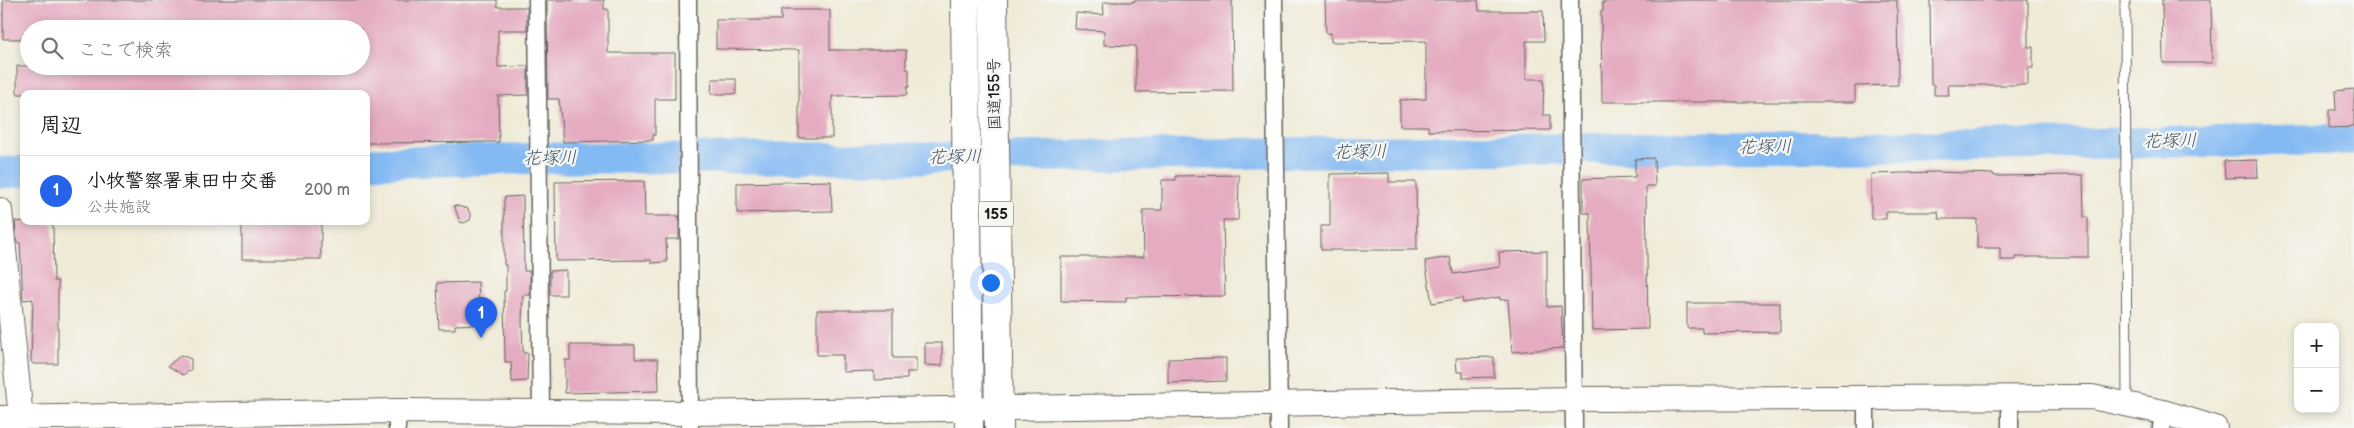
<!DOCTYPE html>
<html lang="ja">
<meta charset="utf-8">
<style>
:root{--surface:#fff;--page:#f2f2f2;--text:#202124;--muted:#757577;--line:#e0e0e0;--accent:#2563eb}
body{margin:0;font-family:"Balsamiq Sans","Klee One",sans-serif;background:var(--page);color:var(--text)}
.controls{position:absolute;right:15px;bottom:15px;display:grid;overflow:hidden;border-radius:10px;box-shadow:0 2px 8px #0003}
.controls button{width:45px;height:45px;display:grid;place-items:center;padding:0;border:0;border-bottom:1px solid var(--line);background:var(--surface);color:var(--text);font:25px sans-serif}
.you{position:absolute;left:990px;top:282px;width:18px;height:18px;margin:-12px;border:4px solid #fff;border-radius:50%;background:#1a73e8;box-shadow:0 0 0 8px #1a73e833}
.badge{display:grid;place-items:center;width:32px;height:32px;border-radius:50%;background:var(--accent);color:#fff;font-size:16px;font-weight:700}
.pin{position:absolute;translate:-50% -41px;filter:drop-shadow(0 1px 2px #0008)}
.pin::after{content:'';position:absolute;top:26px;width:18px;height:15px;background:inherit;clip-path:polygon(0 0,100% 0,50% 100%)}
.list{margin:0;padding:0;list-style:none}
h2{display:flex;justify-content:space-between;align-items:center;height:65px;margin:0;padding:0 20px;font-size:21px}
h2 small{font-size:16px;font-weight:400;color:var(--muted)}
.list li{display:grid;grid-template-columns:32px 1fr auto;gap:15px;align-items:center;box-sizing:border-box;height:70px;padding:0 20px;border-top:1px solid var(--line)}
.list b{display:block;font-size:19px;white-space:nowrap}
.list p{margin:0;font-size:16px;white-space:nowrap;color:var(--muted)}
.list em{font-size:16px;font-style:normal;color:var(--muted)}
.icon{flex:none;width:28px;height:28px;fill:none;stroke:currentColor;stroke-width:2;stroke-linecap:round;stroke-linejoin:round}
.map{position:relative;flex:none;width:2354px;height:428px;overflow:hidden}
.search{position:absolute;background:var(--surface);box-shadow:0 2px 8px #0003;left:20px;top:20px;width:350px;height:55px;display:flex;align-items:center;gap:12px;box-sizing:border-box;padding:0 18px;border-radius:28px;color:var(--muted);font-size:19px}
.panel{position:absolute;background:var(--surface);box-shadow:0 2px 8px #0003;left:20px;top:90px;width:350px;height:135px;border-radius:10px}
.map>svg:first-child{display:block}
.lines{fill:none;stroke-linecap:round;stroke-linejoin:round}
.river{stroke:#84baf3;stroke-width:31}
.building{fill:#e5acc1}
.lane-casing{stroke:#66645e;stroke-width:11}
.street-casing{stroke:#66645e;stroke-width:19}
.secondary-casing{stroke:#66645e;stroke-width:26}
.highway-casing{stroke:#66645e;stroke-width:30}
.lane{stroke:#fff;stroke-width:9}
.street{stroke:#fff;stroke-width:16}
.secondary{stroke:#fff;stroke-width:24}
.highway{stroke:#fff;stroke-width:28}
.labels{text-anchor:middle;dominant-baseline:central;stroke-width:4.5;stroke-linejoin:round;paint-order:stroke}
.shield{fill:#f6f6f2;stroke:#5d5d5c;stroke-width:1}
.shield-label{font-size:15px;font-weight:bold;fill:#1c1c1c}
.street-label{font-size:16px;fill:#1c1c1c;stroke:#f6f6f2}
.water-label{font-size:18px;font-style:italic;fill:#405367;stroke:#f6f6f2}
</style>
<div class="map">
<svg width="2354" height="428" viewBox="0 0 2354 428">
<rect width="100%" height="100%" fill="#f6f6f2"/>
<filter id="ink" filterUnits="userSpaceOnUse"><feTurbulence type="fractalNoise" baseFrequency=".02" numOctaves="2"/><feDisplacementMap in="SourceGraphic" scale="10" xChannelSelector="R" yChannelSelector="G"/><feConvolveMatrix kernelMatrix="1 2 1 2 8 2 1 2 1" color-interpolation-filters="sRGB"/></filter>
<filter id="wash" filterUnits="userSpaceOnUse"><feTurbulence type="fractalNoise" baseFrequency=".0096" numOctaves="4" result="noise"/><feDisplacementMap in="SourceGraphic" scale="20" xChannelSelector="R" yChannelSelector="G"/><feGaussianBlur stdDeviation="1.12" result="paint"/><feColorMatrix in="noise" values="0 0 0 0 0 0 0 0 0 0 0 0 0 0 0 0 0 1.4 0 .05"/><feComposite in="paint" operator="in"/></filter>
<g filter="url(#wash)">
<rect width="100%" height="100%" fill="#f0ebd8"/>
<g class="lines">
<!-- river -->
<g class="river">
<polyline points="366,163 548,158 938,158 1675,147 1941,146 2354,139"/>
<polyline points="0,173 24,171"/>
</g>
</g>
<g id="blocks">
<!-- building -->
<g class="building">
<polygon points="3,0 497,0 497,7 527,7 527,30 498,30 498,67 528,66 528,95 498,96 499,142 366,143 366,94 17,94 17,66 361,66 361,29 29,29 29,39 3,39"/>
<polygon points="547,0 604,0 604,9 608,9 608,53 675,53 675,99 655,99 655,135 653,135 653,140 563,142 559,99 548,99"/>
<polygon points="1134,0 1232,0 1233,91 1136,92 1136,46 1104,45 1104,31 1075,29 1076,13 1104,15 1103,2 1134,2"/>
<polygon points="1325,0 1478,0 1479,11 1543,11 1544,41 1526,41 1526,79 1544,79 1543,115 1550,115 1550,130 1428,131 1428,126 1400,126 1400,100 1426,99 1426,41 1331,42 1331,33 1326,33"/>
<polygon points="1628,0 1897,0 1898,85 1855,86 1855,102 1602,102 1601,11 1603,11 1603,2"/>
<polygon points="1930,0 2028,0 2028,47 2033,47 2033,68 2028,68 2028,85 1948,85 1949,95 1934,95 1934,85 1931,85"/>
<polygon points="2162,0 2211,0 2212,63 2163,63"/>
<polygon points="781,10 830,10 830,50 906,50 906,69 909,69 909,87 907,87 907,95 832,96 832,138 799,138 799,50 716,49 716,20 781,20"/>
<polygon points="712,79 736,79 736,94 711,94"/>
<polygon points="2354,89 2354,127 2329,128 2329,110 2336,110 2335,91"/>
<polygon points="1654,158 1655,186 1646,186 1648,329 1592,330 1590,213 1583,213 1583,179 1635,177 1635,159"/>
<polygon points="2257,160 2258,177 2225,178 2224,161"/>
<polygon points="1936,172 1994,174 1994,176 2083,175 2084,217 2088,217 2088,257 2016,257 2016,260 2000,260 2000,248 1977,248 1977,219 1939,219 1938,212 1886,212 1886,219 1871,219 1871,174"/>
<polygon points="1389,173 1389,182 1416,182 1417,250 1321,250 1321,226 1330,226 1330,174"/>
<polygon points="1239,175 1238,220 1223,220 1225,296 1126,297 1126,302 1061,301 1061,257 1144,257 1143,210 1162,210 1162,180 1176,180 1176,176"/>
<polygon points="644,181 645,216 679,216 679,239 666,239 667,262 651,263 651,260 556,261 555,182"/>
<polygon points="831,181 832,211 737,213 737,183"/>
<polygon points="523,196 524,271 530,271 530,295 523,295 522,320 523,353 528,353 527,381 512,382 511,362 505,362 504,291 506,291 506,265 504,265 504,201 505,197"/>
<polygon points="454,205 468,209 471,216 470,220 464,223 460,222"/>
<polygon points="15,221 53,224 54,281 58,281 58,364 33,364 31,361 33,299 23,300 20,243 17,243"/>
<rect x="242" y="221" width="79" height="38"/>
<polygon points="1547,251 1547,307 1561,306 1563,348 1512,352 1508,299 1500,300 1500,297 1463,303 1462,298 1432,303 1425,261 1450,257 1453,274 1500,267 1499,252"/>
<polygon points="566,270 566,295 550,295 550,271"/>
<polygon points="478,282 480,324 455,325 455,329 439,329 437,283"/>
<polygon points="1687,303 1780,303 1780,332 1702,333 1702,328 1687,328"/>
<polygon points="817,310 893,310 893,358 916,358 916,372 907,372 907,379 874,380 874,371 843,372 843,355 817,355"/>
<polygon points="925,343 942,343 942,366 925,365"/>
<polygon points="570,345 635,345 635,359 658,359 659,391 565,393 565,360 570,360"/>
<polygon points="181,355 191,359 191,370 183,375 168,366"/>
<polygon points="1494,357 1494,377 1463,378 1463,372 1457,372 1456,358"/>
<polygon points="1226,358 1226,381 1168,383 1168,359"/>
</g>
</g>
</g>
<g filter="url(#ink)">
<use href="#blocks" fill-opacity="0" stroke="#66645e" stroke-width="1"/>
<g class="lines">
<!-- lane casing -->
<g class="lane-casing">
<polyline id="lane" points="2125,0 2127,403"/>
</g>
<!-- street casing -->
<g class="street-casing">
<g id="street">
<polyline points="537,0 541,412"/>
<polyline points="688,0 690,428"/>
<polyline points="1274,0 1279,428"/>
<polyline points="1570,0 1574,428"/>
<polyline points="1866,398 1866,428"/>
<polyline points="2010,398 2010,428"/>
<polyline points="397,411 397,428"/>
<polyline points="2161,428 2163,412"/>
</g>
</g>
<!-- secondary casing -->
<g class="secondary-casing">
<g id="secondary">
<polyline points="0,210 21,418"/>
<polyline points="0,418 397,411 690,413 1575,399 2092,397 2163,412 2215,428"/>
</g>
</g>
<!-- highway casing -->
<g class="highway-casing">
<g id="highway">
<polyline points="965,0 969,428"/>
<polyline points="993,0 999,428"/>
</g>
</g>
<!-- lane -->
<use href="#lane" class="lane"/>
<!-- street -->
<use href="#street" class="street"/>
<!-- secondary -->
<use href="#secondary" class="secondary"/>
<!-- highway -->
<use href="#highway" class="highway"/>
</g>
</g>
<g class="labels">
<!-- shield labels -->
<rect class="shield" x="978.5" y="201.5" width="35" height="25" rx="4"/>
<g class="shield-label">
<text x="996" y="214">155</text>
</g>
<!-- street labels -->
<g class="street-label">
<text transform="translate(995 94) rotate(-91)">国道155号</text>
</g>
<!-- water labels -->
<g class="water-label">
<text transform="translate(2170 141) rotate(-1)">花塚川</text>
<text transform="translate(1765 147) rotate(-1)">花塚川</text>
<text transform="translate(1360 152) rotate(-1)">花塚川</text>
<text transform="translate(955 157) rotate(-1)">花塚川</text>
<text transform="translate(550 158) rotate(-1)">花塚川</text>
</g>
</g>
</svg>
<div class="controls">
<button>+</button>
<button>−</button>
</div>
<div class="you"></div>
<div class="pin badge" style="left:481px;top:338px">1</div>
<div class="search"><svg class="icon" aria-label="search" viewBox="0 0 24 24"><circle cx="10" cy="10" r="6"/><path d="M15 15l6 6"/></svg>ここで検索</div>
<section class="panel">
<h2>周辺<small></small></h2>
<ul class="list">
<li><span class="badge">1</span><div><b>小牧警察署東田中交番</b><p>公共施設</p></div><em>200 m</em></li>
</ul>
</section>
</div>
